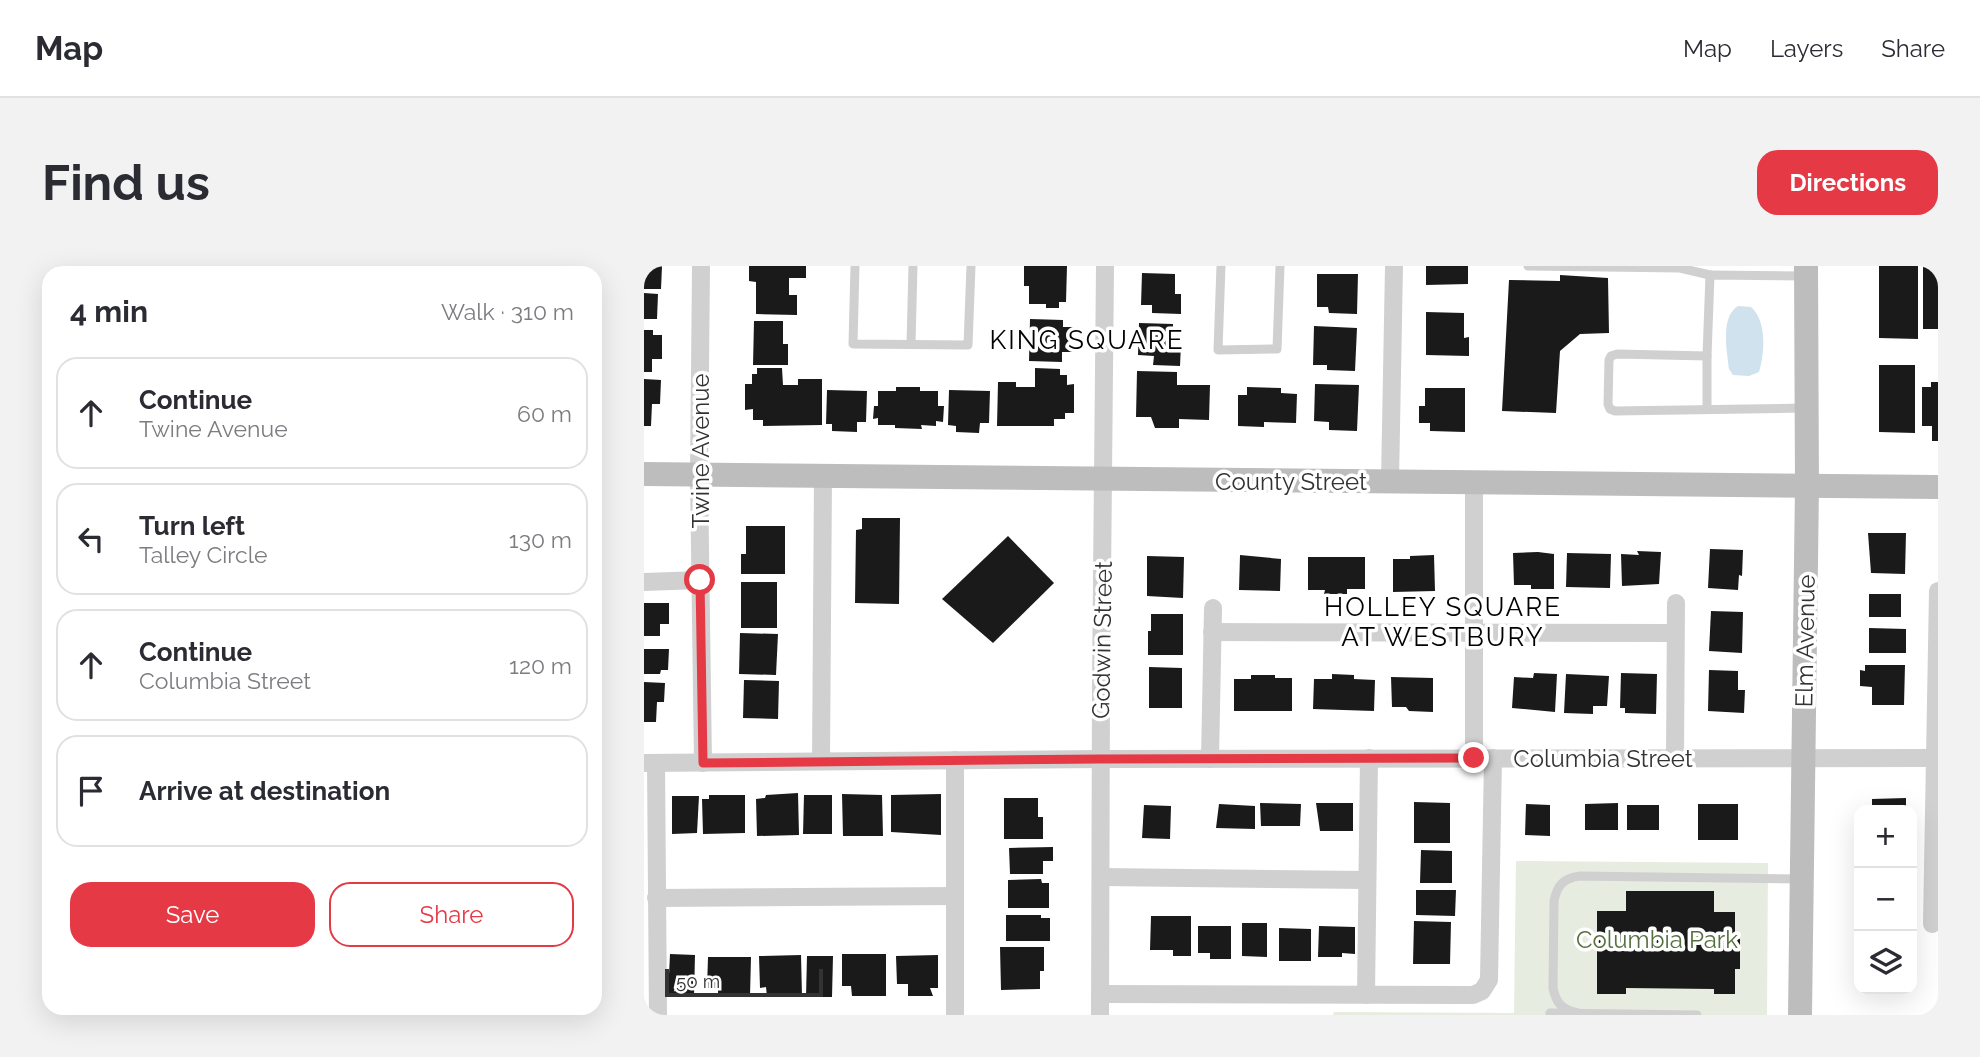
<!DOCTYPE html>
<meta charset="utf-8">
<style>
:root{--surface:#fff;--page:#f2f2f3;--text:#2b2b33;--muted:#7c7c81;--line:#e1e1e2;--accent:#e63946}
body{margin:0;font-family:Raleway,sans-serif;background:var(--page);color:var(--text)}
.controls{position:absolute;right:21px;bottom:21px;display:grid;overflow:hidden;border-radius:14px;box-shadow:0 7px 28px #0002}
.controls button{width:63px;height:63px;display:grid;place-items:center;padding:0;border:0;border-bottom:2px solid var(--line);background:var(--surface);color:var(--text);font:35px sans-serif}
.scale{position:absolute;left:21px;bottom:18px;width:158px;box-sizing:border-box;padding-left:7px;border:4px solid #333;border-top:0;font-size:19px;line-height:24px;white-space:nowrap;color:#333;-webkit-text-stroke:5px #fff;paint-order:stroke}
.stop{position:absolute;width:21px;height:21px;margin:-16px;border:5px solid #e63946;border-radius:50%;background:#fff}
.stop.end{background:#e63946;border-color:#fff;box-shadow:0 2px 7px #0008}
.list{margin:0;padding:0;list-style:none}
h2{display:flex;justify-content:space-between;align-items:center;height:91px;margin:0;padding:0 28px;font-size:30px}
h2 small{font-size:23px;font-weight:400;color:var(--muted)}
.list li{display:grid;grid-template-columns:46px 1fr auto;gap:21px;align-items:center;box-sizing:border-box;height:112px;margin:0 14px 14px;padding:0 14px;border:2px solid var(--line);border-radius:21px}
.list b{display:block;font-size:26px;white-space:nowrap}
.list p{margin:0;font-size:23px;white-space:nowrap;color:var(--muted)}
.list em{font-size:23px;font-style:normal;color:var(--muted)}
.actions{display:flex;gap:14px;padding:21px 28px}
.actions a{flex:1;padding:16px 0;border:2px solid var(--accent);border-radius:21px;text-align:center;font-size:24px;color:var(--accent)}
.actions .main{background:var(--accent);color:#fff}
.icon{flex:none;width:38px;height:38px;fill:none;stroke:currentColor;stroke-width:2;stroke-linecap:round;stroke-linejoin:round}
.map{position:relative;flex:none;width:1294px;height:749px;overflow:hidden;border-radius:21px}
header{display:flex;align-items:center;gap:42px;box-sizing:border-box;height:98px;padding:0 35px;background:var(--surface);border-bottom:2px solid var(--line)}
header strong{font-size:33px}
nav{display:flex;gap:38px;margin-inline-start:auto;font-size:24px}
.intro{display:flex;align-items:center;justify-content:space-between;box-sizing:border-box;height:168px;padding:0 42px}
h1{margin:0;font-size:49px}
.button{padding:18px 32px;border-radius:21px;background:var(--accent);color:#fff;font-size:24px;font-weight:700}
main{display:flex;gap:42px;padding:0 42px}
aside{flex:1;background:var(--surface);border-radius:21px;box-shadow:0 7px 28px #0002}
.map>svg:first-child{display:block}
.green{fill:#e6ecdf}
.water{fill:#cfe2ee}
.building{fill:#1a1a1a}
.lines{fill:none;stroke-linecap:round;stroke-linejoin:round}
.lane{stroke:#d0d0d0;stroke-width:9}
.street{stroke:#d0d0d0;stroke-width:18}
.secondary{stroke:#bdbdbd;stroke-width:24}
.route{stroke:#e63946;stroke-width:9}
.labels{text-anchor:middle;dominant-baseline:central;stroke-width:7;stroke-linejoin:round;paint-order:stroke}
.street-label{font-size:24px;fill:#333;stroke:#fff}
.park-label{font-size:24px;fill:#56703f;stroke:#fff}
.neighbourhood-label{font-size:26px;letter-spacing:2px;fill:#000;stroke:#fff}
</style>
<header>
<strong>Map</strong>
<nav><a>Map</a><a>Layers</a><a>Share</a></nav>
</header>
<div class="intro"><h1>Find us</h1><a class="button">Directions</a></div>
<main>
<aside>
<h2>4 min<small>Walk · 310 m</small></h2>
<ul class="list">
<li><svg class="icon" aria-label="ahead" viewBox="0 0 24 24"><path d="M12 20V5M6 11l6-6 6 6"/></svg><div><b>Continue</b><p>Twine Avenue</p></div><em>60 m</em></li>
<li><svg class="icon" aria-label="left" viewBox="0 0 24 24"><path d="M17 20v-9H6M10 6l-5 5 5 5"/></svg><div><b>Turn left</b><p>Talley Circle</p></div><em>130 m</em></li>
<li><svg class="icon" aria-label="ahead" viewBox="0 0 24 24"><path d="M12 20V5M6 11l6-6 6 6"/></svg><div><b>Continue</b><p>Columbia Street</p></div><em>120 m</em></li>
<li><svg class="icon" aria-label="arrive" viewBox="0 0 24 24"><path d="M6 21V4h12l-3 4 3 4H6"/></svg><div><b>Arrive at destination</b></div></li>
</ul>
<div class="actions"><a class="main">Save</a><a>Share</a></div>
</aside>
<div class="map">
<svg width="1294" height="749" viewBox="0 0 1294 749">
<rect width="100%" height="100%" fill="#fff"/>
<!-- green -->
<polygon class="green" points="872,595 1124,597 1123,749 689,749 690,746 870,747"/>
<!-- water -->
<path class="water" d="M1094 40 1107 41C1123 55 1121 87 1115 106L1105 110 1089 109 1085 103C1083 85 1076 51 1094 40Z"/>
<!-- building -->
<g class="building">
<polygon points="0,0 18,0 17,23 0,23"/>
<polygon points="105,0 162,0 162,12 145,12 145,29 153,29 153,49 112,48 112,16 105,15"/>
<polygon points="380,0 423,0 422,36 415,36 415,42 402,42 402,38 385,38 385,20 380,20"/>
<polygon points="782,0 824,0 824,18 782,19"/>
<polygon points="1235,0 1274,0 1274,73 1235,72"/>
<rect x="1279" y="0" width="15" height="63"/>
<polygon points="498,7 531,8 531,28 537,28 537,48 508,47 508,39 497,39"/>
<polygon points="673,8 714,8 713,48 685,47 684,41 673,41"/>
<polygon points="916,9 964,12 965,67 936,68 916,85 912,147 858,145 865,14 916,15"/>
<polygon points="0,27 14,28 13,53 0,53"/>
<polygon points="782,46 820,47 820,72 825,71 825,90 782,89"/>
<polygon points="386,53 419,54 419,61 430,61 429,86 418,86 418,96 385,95"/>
<polygon points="110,55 139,55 139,78 144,78 144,99 109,99"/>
<polygon points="495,57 529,58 529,78 537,78 536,100 509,99 510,90 494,89"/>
<polygon points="670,60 713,62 711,105 683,104 683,99 669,99"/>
<polygon points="0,64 9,64 9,69 18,69 18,93 8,93 8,106 0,106"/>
<polygon points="1235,99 1271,99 1271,167 1235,166"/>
<polygon points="113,102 138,102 139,119 154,119 154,113 178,113 178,159 119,160 119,154 109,154 109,143 101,144 101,118 108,118 108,108 113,108"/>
<polygon points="391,102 416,103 416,109 423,109 423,119 430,118 430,147 421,147 421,153 410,153 410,160 353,160 354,116 372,116 372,121 391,121"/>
<polygon points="493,105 533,106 533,119 566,119 565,154 535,153 535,162 511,162 507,151 492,151"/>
<polygon points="0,113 17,114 16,138 8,138 7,160 0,160"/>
<polygon points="1287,116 1294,116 1294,175 1288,175 1288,160 1278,160 1278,121 1287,121"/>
<polygon points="671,118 715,119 713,165 685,164 685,156 670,155"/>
<polygon points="252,121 276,121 276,125 294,125 294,140 300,140 299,156 292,155 292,160 277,159 278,163 251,162 251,159 234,159 234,152 229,153 230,140 234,140 234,125 252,125"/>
<polygon points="603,121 637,122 637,127 653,128 652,157 620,156 620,161 594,160 594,129 603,129"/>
<polygon points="781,122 821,122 821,166 786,165 786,157 775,157 775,140 781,140"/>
<polygon points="183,124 223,125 222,156 213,156 213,166 188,165 188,158 182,158"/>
<polygon points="305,124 346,125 345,157 336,157 335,167 312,166 312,160 304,159"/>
<polygon points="218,252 256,252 255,338 211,337 212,264 218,263"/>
<polygon points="102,260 141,260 141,308 97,308 97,288 102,288"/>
<polygon points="1224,267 1262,267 1261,308 1227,307"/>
<polygon points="364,270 410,317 349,377 298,333"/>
<polygon points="1066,283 1099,284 1098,310 1095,309 1094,324 1064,322"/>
<polygon points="993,285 1017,286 1015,318 978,320 977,288 995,289"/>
<polygon points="894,286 910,288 910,323 887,323 887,319 870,319 869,287"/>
<polygon points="923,287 967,288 966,322 922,321"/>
<polygon points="596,289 637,293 636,325 595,324"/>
<polygon points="790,289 791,325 749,326 749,293 766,293 766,290"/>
<polygon points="503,290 540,291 539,332 503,330"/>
<polygon points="664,291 721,291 721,323 703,323 703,328 680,328 681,324 664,324"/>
<rect x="97" y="316" width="36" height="46"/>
<rect x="1225" y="328" width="32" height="23"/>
<polygon points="0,337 25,337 25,358 16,358 16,370 0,370"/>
<polygon points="1067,345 1099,346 1098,387 1065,385"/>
<polygon points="507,348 539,348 539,389 504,389 504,365 507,365"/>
<polygon points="1225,362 1262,363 1262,387 1225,387"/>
<polygon points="96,367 134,368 132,409 95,408"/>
<polygon points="0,383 25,383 24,404 17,404 16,408 0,408"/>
<polygon points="1221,399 1261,399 1260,439 1228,439 1228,421 1216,420 1216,404 1221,405"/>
<polygon points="505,401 538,402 538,442 505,442"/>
<polygon points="1065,404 1094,405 1094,424 1101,424 1100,447 1064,445"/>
<polygon points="890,407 913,408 911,446 868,442 870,411 889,412"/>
<polygon points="977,407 1013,408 1012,448 981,447 981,442 976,442"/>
<polygon points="688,408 710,409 710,413 731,414 730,445 669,443 670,413 688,413"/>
<polygon points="922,408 965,410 963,440 949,440 949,448 920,447"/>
<polygon points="607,409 631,409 631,412 648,412 648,445 590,445 590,413 607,413"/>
<polygon points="747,411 789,412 789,446 765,445 762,441 748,441"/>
<polygon points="100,414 135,415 134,453 99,452"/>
<polygon points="0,416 21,417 20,436 13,436 12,456 0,456"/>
<polygon points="154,527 155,569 113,570 112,533 121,532 122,529"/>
<polygon points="198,528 238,529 239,570 199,570"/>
<polygon points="297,528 297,569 247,566 247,529"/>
<polygon points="65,529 101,529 101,567 59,568 58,533 65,533"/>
<polygon points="160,529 188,529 188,568 159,568"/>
<polygon points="28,530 55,530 53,567 28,568"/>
<polygon points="360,532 394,532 394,551 399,551 399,573 360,573"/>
<polygon points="1262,532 1262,544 1228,544 1228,533"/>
<polygon points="770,536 806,537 806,577 770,577"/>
<polygon points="616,537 657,538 656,560 617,560"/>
<polygon points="672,537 709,537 709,565 676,565"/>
<polygon points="974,537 974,564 941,564 941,538"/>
<polygon points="575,538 611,540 611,563 572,562"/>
<polygon points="882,538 906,539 906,570 881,569"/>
<rect x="1054" y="538" width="40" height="36"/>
<polygon points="500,539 527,540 526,573 498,572"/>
<rect x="983" y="539" width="32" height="25"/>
<polygon points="409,581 409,595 399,595 399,608 366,608 365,582"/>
<polygon points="777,584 808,585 808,617 776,617"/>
<polygon points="397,613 398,617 405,617 405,642 364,642 364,614"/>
<polygon points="772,624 812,624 811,650 772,649"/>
<polygon points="982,625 1070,625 1070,646 1091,646 1091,672 1096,673 1096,703 1091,703 1091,728 1070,728 1070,723 982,722 982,728 953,728 953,645 982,645"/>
<polygon points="362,649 397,649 397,652 406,652 406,675 362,675"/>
<polygon points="507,650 547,650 547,690 529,690 529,684 506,684"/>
<polygon points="770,655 807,656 806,698 769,698"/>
<polygon points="598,657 623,657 623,691 598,690"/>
<polygon points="554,660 587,660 587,693 566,693 566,687 554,687"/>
<polygon points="675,660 711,661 711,688 698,687 698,691 674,691"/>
<polygon points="635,662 667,663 667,695 635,695"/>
<polygon points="356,681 400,681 400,705 396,705 396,723 357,724"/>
<polygon points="26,688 51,689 50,730 24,729"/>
<polygon points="198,688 242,688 242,730 208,730 207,720 198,720"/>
<polygon points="157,689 158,730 123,731 122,721 116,722 115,690"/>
<polygon points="294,689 294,722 286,722 289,730 264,730 264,718 253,718 252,690"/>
<polygon points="163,690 189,690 188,731 162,731"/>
<polygon points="64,691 107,691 106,730 74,730 74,722 63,722"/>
</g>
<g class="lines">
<!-- lane -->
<g class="lane">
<polyline points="211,0 209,78 324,79 327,0"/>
<polyline points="577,0 574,84 633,83 636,0"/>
<polyline points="884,0 1036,2 1066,9"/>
<polyline points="1160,10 1066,9 1063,90 973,88 967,90 965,94 964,138 966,143 971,145 1161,142"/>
<polyline points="267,78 269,0"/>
<polyline points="1063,90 1063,143"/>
<polyline points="906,747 1053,749"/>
<path d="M934 747C918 744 912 737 909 722L910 635C913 619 920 612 936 610L1156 613"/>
</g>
<!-- street -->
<g class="street">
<polyline points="57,0 55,210 59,497"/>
<polyline points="746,215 750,0"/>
<polyline points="830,216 830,492"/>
<polyline points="0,316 56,314"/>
<polyline points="568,366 1031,367"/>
<polyline points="1031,492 1032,337"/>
<polyline points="566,493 569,342"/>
<polyline points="311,494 311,749"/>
<polyline points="177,495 179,211"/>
<polyline points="0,497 456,493 1294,492"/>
<polyline points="12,497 14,749"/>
<polyline points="457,611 723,614"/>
<polyline points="12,632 311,630"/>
<polyline points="1288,658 1294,325"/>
<polyline points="456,728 829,729 838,725 845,714 849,492"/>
<polyline points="722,729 725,492"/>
<polyline points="456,749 457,419 461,0"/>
</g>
<!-- secondary -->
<g class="secondary">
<polyline points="0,208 1294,221"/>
<polyline points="1156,749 1163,220 1162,0"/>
</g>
</g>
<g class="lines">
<!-- route -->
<polyline class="route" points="56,314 59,497 456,493 830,492"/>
</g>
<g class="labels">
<!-- street labels -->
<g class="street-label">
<text transform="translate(56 185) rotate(-90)">Twine Avenue</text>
<text x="647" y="215">County Street</text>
<text transform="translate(458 374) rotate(-89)">Godwin Street</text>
<text transform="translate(1161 375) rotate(-89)">Elm Avenue</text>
<text x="959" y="492">Columbia Street</text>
</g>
<!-- park labels -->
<g class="park-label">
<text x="1013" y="673">Columbia Park</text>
</g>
<!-- neighbourhood labels -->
<g class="neighbourhood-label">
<text x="443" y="74">KING SQUARE</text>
<text x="799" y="341">HOLLEY SQUARE<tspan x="799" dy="30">AT WESTBURY</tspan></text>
</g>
</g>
</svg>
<div class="controls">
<button>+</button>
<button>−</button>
<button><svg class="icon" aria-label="layers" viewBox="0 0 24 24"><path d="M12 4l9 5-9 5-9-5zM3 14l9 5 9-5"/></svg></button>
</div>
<div class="scale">50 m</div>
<div class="stop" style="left:56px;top:314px"></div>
<div class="stop end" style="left:830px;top:492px"></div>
</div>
</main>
